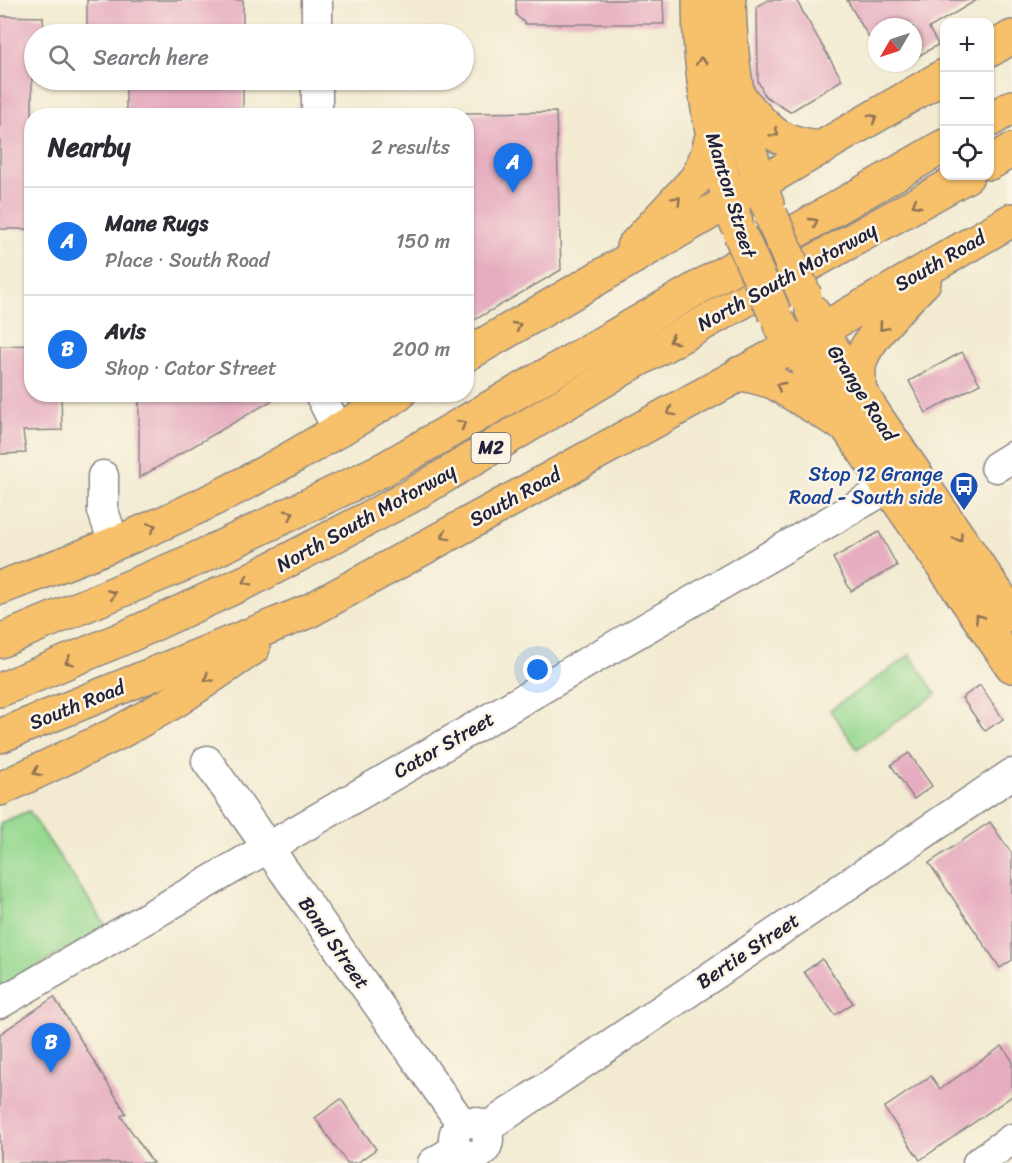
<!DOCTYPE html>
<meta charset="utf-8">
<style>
:root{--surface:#fff;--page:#f2f2f3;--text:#2b2b33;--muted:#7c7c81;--line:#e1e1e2;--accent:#1a73e8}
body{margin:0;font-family:Sriracha,sans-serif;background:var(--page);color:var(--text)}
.controls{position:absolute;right:18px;top:18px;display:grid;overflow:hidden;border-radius:12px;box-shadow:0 2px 4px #0004}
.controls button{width:54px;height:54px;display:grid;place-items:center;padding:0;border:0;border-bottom:2px solid var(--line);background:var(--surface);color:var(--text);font:30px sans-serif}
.compass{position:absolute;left:868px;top:18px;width:54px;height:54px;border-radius:50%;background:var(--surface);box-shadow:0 2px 4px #0004;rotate:231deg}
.you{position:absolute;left:538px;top:670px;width:21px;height:21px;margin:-15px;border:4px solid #fff;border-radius:50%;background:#1a73e8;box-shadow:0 0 0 9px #1a73e833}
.badge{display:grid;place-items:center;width:39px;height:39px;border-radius:50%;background:var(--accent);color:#fff;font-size:20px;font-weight:700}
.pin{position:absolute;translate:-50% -50px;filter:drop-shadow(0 2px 3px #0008)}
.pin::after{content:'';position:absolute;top:32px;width:21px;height:18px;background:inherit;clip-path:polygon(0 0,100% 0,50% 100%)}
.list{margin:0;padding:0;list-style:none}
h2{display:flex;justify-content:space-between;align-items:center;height:78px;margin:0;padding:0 24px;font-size:26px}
h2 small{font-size:20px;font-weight:400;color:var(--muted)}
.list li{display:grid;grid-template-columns:39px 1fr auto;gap:18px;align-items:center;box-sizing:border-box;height:108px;padding:0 24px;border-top:2px solid var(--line)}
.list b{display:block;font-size:22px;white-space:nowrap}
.list p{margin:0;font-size:20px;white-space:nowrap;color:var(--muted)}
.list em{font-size:20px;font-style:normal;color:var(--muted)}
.icon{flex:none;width:33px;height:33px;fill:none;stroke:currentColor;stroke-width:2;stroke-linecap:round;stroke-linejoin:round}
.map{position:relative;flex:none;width:1012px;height:1163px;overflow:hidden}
.search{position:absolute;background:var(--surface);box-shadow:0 2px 4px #0004;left:24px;top:24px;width:450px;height:66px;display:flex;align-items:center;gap:15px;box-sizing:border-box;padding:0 21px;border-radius:33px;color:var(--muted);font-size:22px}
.panel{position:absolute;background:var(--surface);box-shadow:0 2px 4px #0004;left:24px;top:108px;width:450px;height:294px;border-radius:24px}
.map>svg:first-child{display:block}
.green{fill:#97d991;stroke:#5c7e66;stroke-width:1.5}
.building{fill:#e6adc0}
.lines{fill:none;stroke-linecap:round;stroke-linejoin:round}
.minor-casing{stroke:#8a8686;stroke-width:33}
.major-casing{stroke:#8a8686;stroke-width:36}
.highway-casing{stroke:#8a8686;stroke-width:36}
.minor{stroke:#fff;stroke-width:30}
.major{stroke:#f7c06b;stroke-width:33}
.highway{stroke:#f7c06b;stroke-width:33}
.major-bridge-casing{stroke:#8a8686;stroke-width:36;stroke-linecap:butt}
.major-bridge{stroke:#f7c06b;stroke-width:33}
.oneway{stroke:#8c7153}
.labels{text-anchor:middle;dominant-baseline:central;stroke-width:5;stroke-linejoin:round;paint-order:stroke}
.shield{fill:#fcf5e5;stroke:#63616e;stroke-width:1.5}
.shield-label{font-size:18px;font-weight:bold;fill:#22223b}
.street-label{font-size:20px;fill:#22223b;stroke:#fcf5e5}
.transit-label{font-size:20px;fill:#164399;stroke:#fcf5e5;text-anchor:end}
</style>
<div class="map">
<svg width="1012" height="1163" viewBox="0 0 1012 1163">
<rect width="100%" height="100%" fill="#fcf5e5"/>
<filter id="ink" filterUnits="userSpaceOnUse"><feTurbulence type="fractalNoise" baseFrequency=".0167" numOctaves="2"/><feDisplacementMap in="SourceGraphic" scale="12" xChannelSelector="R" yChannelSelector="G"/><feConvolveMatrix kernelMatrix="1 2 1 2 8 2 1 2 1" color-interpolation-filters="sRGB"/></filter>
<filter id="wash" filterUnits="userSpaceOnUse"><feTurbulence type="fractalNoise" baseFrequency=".008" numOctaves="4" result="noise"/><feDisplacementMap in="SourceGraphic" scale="24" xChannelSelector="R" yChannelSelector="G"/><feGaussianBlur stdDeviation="1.35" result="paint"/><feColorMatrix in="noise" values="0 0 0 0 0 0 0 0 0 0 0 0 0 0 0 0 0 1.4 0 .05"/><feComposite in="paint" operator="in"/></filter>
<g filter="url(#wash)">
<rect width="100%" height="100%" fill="#f2ebd1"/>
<!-- green -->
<g class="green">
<polygon points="910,655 936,694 857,749 830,710"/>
<polygon points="29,811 107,927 0,988 0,823"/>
</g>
<g id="blocks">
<!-- building -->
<g class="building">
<rect x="87" y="0" width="156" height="34"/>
<polygon points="516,0 663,0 664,24 526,24 516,15"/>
<polygon points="768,0 796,0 842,80 790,112 765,96 758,81 757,7"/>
<polygon points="847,0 977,0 929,28 938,45 913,59 913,27 877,27 877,51"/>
<polygon points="0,16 43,17 44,34 34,34 34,48 32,48 32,229 0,229"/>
<rect x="126" y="80" width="117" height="36"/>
<polygon points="556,112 561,270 466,325 466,113"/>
<polygon points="32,345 32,394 61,394 62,430 23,431 26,453 0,454 0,346"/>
<polygon points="962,352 980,384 926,413 909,381"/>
<polygon points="139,394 283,394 139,478"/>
<polygon points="879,532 897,566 851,591 833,558"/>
<polygon points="980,685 1003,719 985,731 962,698"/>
<polygon points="909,753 932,786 914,799 891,765"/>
<polygon points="990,822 1012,854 1012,960 1000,968 929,863"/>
<polygon points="822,959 853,1003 835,1015 804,972"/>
<polygon points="54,997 126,1113 121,1116 153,1163 0,1163 0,1034"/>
<polygon points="1002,1046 1012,1060 1012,1096 920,1160 884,1108 931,1076 940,1089"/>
<polygon points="341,1099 376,1149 357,1163 347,1163 315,1118"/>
</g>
</g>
</g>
<g filter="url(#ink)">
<use href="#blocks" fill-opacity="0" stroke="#8a8686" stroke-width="1.5"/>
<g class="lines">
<!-- minor casing -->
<g class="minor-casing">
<g id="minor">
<polyline points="317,0 317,34"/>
<polyline points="317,80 317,116"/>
<polyline points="320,394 338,430"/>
<polyline points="996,467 1012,457"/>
<polyline points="103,476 103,511 114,543"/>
<polyline points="207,761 462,1124"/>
<polyline points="0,1003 889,487"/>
<circle cx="471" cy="1139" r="17"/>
<polyline points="485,1129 1012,774"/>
<polyline points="433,1163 456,1149"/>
<polyline points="978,1163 1012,1139"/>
</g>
</g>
<!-- major casing -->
<g class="major-casing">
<g id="major">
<path d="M699 0C699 78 712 147 736 222"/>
<path d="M729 0C730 69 743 139 767 204"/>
<polyline points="990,50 1012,37"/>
<path d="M738 96C767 129 777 145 823 148"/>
<polyline points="633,247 697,178 707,155 712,136"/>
<polyline points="812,311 831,347 877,418 1012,615"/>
<polyline points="780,325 848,428 1012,666"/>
<polyline points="466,355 944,76"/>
<polyline points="740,373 773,382 837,421"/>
<path d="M860 392C859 381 857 370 861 359 869 336 906 300 924 282"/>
<path d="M0 588C74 560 149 532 220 496 281 466 340 429 399 394"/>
<polyline points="0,736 309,611 846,316 1012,220"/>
<polyline points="0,789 116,734 175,701 253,648"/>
</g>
</g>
<!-- highway casing -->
<g class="highway-casing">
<g id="highway">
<polyline points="990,120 1012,107"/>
<polyline points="990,163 1012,150"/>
<polyline points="0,641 194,560 384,469 944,146"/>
<polyline points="0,690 126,637 250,580 409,497 629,365 967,176"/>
</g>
</g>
<!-- minor -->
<use href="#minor" class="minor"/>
<!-- major -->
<use href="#major" class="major"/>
<!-- highway -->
<use href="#highway" class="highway"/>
<!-- major-bridge casing -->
<g class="major-bridge-casing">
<g id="major-bridge">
<polyline points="771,215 805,296"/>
<polyline points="740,234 775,314"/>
</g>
</g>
<!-- major-bridge -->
<use href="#major-bridge" class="major-bridge"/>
</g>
<!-- one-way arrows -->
<defs><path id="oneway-chevron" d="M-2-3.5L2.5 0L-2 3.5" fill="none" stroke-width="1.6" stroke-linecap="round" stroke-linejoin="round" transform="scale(1.5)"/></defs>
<g class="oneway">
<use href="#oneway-chevron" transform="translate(701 61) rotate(-96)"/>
<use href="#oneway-chevron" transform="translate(873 118) rotate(-31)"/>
<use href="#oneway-chevron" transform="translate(775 133) rotate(37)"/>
<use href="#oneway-chevron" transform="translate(677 200) rotate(-45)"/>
<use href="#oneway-chevron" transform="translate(916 204) rotate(150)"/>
<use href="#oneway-chevron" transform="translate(814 222) rotate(-30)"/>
<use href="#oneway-chevron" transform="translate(517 326) rotate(-30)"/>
<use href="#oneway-chevron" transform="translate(883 327) rotate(131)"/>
<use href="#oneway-chevron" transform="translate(673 340) rotate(151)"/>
<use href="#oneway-chevron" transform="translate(780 386) rotate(-150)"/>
<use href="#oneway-chevron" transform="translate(671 412) rotate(151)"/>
<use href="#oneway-chevron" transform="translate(462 424) rotate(-30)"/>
<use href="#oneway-chevron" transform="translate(290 514) rotate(-26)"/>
<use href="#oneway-chevron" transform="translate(152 527) rotate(-23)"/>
<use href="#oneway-chevron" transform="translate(445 536) rotate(151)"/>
<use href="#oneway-chevron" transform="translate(959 538) rotate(56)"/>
<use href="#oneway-chevron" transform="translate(247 581) rotate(154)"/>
<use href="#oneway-chevron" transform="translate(112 594) rotate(-23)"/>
<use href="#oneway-chevron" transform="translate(979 618) rotate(-125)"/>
<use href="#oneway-chevron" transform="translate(69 661) rotate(157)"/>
<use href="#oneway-chevron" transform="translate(208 678) rotate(146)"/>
<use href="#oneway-chevron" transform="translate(37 772) rotate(154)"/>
</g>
</g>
<!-- icons -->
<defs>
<g id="bus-pin" transform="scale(1.5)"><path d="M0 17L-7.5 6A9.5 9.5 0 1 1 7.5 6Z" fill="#1a4fb4" stroke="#fcf5e5"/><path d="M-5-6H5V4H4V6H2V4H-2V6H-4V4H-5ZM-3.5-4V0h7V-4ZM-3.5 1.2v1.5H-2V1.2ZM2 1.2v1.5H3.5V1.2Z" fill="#fff"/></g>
</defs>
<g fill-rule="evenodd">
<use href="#bus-pin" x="964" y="486"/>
</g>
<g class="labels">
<!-- shield labels -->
<rect class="shield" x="471.5" y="433" width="39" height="30" rx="4.5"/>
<g class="shield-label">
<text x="491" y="448">M2</text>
</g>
<!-- street labels -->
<g class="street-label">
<text transform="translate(731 195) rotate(73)">Manton Street</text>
<text transform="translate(940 261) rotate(-30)">South Road</text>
<text transform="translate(787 277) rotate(-29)">North South Motorway</text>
<text transform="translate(862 393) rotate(57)">Grange Road</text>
<text transform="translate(515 497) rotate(-29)">South Road</text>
<text transform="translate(366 518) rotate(-29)">North South Motorway</text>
<text transform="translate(77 705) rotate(-22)">South Road</text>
<text transform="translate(444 745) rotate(-30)">Cator Street</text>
<text transform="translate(334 943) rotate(55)">Bond Street</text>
<text transform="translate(748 951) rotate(-34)">Bertie Street</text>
</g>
<!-- transit labels -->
<g class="transit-label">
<text x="943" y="474">Stop 12 Grange<tspan x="943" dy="23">Road - South side</tspan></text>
</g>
</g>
</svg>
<div class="controls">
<button>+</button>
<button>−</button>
<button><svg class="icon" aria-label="locate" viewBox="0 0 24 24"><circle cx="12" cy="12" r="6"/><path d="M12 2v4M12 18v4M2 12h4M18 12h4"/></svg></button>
</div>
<svg class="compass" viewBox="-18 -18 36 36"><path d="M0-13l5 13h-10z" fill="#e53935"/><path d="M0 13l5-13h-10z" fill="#7c7c81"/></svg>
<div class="you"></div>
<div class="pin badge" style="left:513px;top:193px">A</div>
<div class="pin badge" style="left:51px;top:1073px">B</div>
<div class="search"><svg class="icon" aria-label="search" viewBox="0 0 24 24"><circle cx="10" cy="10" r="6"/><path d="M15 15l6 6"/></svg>Search here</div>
<section class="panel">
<h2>Nearby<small>2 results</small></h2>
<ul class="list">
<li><span class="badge">A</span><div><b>Mane Rugs</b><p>Place · South Road</p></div><em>150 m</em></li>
<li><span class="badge">B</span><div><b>Avis</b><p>Shop · Cator Street</p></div><em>200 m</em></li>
</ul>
</section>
</div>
